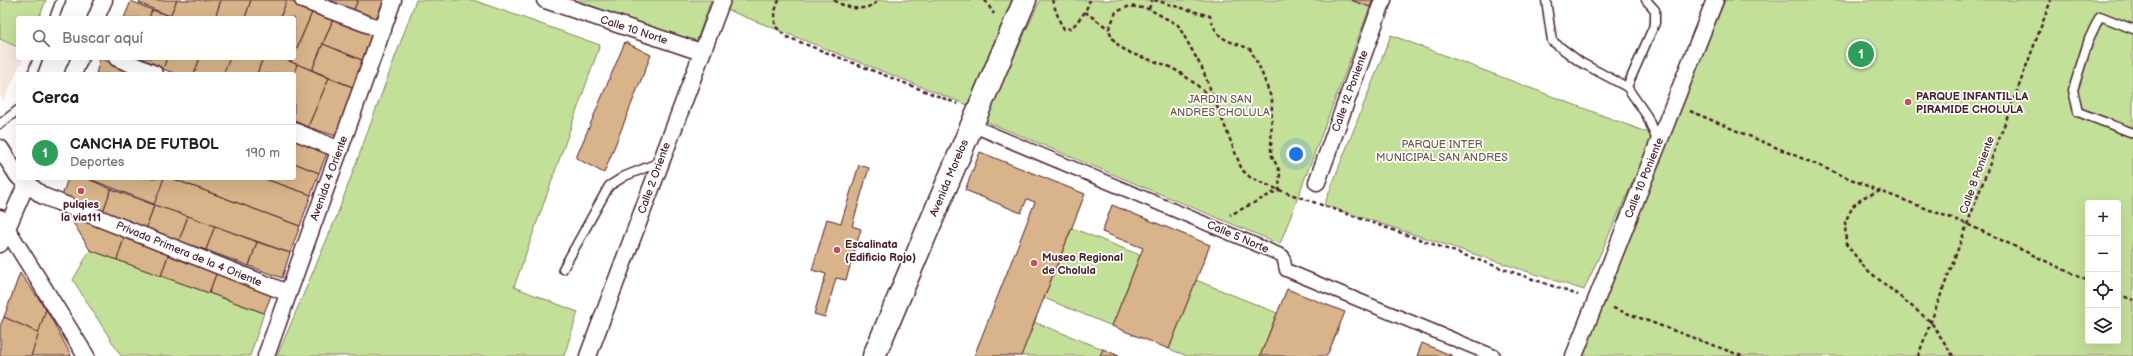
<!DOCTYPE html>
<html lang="es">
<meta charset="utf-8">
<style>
:root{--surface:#fff;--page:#f6f6f6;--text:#222;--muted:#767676;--line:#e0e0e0;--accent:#2563eb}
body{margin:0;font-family:"Balsamiq Sans",sans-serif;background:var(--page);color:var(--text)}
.controls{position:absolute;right:12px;bottom:12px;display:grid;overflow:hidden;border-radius:4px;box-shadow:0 4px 16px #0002}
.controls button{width:36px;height:36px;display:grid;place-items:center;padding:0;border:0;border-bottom:1px solid var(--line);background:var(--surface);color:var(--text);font:20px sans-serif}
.you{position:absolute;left:1296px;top:154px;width:14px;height:14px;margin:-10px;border:3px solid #fff;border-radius:50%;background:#1a73e8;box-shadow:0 0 0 6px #1a73e833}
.badge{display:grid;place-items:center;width:26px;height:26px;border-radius:50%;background:var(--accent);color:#fff;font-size:13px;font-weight:700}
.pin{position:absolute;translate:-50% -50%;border:2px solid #fff;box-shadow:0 1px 4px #0006}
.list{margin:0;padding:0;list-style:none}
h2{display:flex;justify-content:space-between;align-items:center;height:52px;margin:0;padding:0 16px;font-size:17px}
h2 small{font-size:13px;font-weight:400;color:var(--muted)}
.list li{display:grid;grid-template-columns:26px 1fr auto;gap:12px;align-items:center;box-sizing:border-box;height:56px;padding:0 16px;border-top:1px solid var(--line)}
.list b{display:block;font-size:15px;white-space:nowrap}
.list p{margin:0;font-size:13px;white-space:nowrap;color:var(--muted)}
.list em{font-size:13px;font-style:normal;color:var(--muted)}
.icon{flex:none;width:22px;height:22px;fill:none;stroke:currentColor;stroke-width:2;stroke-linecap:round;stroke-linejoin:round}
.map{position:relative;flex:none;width:2133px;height:356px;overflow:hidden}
.search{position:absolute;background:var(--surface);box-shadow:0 4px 16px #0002;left:16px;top:16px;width:280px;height:44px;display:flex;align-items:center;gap:10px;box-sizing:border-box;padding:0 14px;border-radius:4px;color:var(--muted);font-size:15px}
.panel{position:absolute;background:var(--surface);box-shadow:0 4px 16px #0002;left:16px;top:72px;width:280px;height:108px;border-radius:4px}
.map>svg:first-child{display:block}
.built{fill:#f4e8dc}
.green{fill:#c3e098;stroke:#868062;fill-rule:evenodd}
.building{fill:#d9b48a;stroke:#4a1f2b}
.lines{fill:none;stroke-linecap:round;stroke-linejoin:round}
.service-casing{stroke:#4a1f2b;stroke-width:11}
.pedestrian-casing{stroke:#4a1f2b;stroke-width:15}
.minor-casing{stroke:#4a1f2b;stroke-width:19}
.secondary-casing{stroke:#4a1f2b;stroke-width:25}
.path{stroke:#4a1f2b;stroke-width:2.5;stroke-dasharray:4 3;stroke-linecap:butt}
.service{stroke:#fff;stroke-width:8}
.pedestrian{stroke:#fff;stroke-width:12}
.minor{stroke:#fff;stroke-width:16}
.secondary{stroke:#fff;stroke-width:22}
.poi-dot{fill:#d1495b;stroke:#fff;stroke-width:1.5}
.labels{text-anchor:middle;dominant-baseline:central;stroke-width:3.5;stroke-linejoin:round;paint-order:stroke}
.street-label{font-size:11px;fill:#4a1f2b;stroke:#fff}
.poi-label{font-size:11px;font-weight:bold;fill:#4a1f2b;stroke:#fff;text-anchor:start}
.park-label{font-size:11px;fill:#6e594c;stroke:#fff}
</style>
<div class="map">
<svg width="2133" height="356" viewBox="0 0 2133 356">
<rect width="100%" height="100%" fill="#fff"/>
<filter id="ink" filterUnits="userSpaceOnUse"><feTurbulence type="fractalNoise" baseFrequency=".025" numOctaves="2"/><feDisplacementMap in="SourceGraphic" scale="8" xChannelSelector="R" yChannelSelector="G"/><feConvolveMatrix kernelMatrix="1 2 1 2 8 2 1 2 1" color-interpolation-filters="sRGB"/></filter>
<g filter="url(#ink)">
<!-- built -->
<polygon class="built" points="0,39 18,47 18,58 23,58 4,101 0,96"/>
<!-- green -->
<g class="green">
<polygon points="0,0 46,0 39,18 18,18 18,47 0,39"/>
<polygon points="416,0 473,0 600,45 514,287 578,312 564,356 277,356 336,218"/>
<polygon points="575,0 711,0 696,43"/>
<polygon points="728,0 1014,0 970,106 725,9"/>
<polygon points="1040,0 1350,0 1370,7 1280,244 985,121"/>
<path d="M1725 0H2133V356H1578ZM2088 203H2118V341H2088Z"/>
<polygon points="1391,35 1654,135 1584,290 1324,205"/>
<polygon points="1072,228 1140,255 1112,326 1044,298"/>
<polygon points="90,250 264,313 250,356 121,356 73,280"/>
<polygon points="1196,280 1277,313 1260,356 1187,356 1169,349"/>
<polygon points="1034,322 1103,349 1100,356 1021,356"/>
</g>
<!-- building -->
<g class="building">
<polygon points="140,0 177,0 170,16 139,3"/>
<polygon points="177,0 221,0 215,18 175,18 170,16"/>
<polygon points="221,0 251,0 245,18 215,18"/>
<polygon points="251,0 287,0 280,18 245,18"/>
<polygon points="287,0 314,8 294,55 294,18 280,18"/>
<polygon points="327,0 358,0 353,12"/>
<polygon points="358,0 384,0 376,19 353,12"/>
<polygon points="1351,0 1373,0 1370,7"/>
<polygon points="131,1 152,10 149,18 124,18"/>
<polygon points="314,8 334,17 312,70 291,62"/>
<polygon points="152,10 170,16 174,18 149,18"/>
<polygon points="334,17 376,31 364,61 323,44"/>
<polygon points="625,42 651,55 604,173 576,158"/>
<polygon points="323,44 364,61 355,88 312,70"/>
<polygon points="100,58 132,73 131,74 96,74"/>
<polygon points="135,58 167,58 163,69"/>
<polygon points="167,58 200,58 194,74 176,74 163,69"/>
<polygon points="200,58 230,58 225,74 194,74"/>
<polygon points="230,58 263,58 257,74 223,74"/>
<polygon points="263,58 282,58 298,65 294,74 257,74"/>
<polygon points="297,64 329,78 308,127 294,121 294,74"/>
<polygon points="329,78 355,88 336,136 308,127"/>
<polygon points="294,135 329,148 319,173 294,163"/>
<polygon points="980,152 1085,194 1021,356 974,356 1035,202 1027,199 1021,213 965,190"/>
<polygon points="294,163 319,173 311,195 262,178 294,178"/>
<polygon points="859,165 869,168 852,226 861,229 846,280 836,278 825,317 814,314 826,274 812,270 827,219 841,223"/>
<polygon points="68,178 86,178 111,189 103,212 62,196"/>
<polygon points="87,178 164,178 159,206"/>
<polygon points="164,178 171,178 300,226 290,253 154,205"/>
<polygon points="171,178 262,178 311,195 300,226"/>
<polygon points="111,189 154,205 146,230 103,212"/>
<polygon points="154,205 188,216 179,241 146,230"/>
<polygon points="1112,205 1210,245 1169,349 1112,326 1143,248 1102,232"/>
<polygon points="69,213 125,235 117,260 90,250 69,216"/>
<polygon points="188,216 215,226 206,250 179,241"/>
<polygon points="215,226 257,242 249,266 206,250"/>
<polygon points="125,235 170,250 161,276 117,260"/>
<polygon points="257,242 290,253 282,278 249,266"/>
<polygon points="170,250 218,269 209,293 161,276"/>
<polygon points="218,269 273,291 264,313 209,293"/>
<polygon points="20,273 46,309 39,333 4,317"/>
<polygon points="1287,289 1345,312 1327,356 1260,356"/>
<polygon points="46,309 71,355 71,356 31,356"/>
<polygon points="4,317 39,333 31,356 0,356 0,326"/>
<polygon points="1422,343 1453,356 1417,356"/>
<polygon points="1103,349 1119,356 1100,356"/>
</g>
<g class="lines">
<!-- service casing -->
<g class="service-casing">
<g id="service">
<polyline points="1546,0 1552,41 1580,62 1627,87 1647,116 1658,143"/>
<polyline points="54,18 61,0"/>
<polyline points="2133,29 2100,16 2089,39 2073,90 2078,112 2133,133"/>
<polyline points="32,74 38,58"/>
<polyline points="1627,87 1655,23 1655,10 1646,0"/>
<polyline points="0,124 18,110"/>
<polyline points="563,269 609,186 625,176 660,162"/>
</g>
</g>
<!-- pedestrian casing -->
<g class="pedestrian-casing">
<polyline id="pedestrian" points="971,125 1283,256 1286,270 1494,356"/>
</g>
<!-- minor casing -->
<g class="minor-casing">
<g id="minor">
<polyline points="303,0 383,30"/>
<polyline points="545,0 701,52"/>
<polyline points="96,18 104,0"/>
<polyline points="117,58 155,74"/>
<polyline points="73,74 80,58"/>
<polyline points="294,131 340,150"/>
<polyline points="0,148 18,176"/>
<polyline points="20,178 43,196 288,293"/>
<polyline points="1317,182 1383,0"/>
<polyline points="0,218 86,356"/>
<polyline points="0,244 29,178"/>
<polyline points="266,356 393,0"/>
<polyline points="588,356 722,0"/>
<polyline points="1574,356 1715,0"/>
</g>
</g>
<!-- secondary casing -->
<g class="secondary-casing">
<polyline id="secondary" points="874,356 1025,0"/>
</g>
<!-- path -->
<g class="path">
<polyline points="779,0 775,11 775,26 787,37 958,104"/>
<path d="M834 0C847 9 866 13 879 0"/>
<polyline points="985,0 994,14"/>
<polyline points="1052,0 1060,22 1064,29 1072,28 1085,12 1090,0"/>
<path d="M1154 0 1210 16C1218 43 1227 39 1250 49L1260 68 1272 100 1271 154 1280 172 1279 190 1230 215"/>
<polyline points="1149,9 1152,0"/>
<polyline points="1085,12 1109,29"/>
<path d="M1215 102C1201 88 1186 75 1168 66 1147 57 1115 55 1109 29L1116 12 1130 6 1149 9 1178 25 1202 68 1242 170 1251 178 1279 190 1578 295"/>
<polyline points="1690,111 1879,191"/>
<polyline points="2118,294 2133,300"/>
<polyline points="1613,308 1742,356"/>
<polyline points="1918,356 2051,0"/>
<polyline points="1953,356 1931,322 1866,269 1846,244 1845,222 1853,206 1864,197 1880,191 1967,224 2088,281"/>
</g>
<!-- service -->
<use href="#service" class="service"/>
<!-- pedestrian -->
<use href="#pedestrian" class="pedestrian"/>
<!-- minor -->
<use href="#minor" class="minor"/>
<!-- secondary -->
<use href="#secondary" class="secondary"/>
</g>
</g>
<!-- markers -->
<g class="poi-dot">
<circle cx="1908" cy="102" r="4"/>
<circle cx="81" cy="191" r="4"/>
<circle cx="837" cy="250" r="4"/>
<circle cx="1034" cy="263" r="4"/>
</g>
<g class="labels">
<!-- street labels -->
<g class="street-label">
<text transform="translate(634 30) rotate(18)">Calle 10 Norte</text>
<text transform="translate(1350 91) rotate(-70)">Calle 12 Poniente</text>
<text transform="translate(1977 175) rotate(-70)">Calle 8 Poniente</text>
<text transform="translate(329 178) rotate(-70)">Avenida 4 Oriente</text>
<text transform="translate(654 178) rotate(-70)">Calle 2 Oriente</text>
<text transform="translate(949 178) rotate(-67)">Avenida Morelos</text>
<text transform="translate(1644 178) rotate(-68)">Calle 10 Poniente</text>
<text transform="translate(1238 237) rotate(23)">Calle 5 Norte</text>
<text transform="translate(189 254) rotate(22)">Privada Primera de la 4 Oriente</text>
</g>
<!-- poi labels -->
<g class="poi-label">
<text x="1916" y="96">PARQUE INFANTIL LA<tspan x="1916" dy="13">PIRAMIDE CHOLULA</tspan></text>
<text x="81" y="204" text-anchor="middle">pulqies<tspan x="81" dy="13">la via111</tspan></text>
<text x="845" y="244">Escalinata<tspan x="845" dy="13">(Edificio Rojo)</tspan></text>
<text x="1042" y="257">Museo Regional<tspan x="1042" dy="13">de Cholula</tspan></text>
</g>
<!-- park labels -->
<g class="park-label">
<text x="1220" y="99">JARDIN SAN<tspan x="1220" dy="13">ANDRES CHOLULA</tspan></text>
<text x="1442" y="144">PARQUE INTER<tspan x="1442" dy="13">MUNICIPAL SAN ANDRES</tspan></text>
</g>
</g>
</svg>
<div class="controls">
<button>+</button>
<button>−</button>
<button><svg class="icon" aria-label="locate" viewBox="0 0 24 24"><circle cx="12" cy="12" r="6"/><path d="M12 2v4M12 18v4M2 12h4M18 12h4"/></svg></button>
<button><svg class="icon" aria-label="layers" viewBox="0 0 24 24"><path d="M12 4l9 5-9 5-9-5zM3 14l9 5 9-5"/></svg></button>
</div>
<div class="you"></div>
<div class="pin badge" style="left:1861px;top:54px;background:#2e9e5b">1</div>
<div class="search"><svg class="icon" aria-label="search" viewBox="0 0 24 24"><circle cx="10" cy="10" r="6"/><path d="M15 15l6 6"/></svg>Buscar aquí</div>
<section class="panel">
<h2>Cerca<small></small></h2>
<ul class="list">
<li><span class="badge" style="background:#2e9e5b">1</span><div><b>CANCHA DE FUTBOL</b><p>Deportes</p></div><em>190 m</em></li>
</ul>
</section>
</div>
